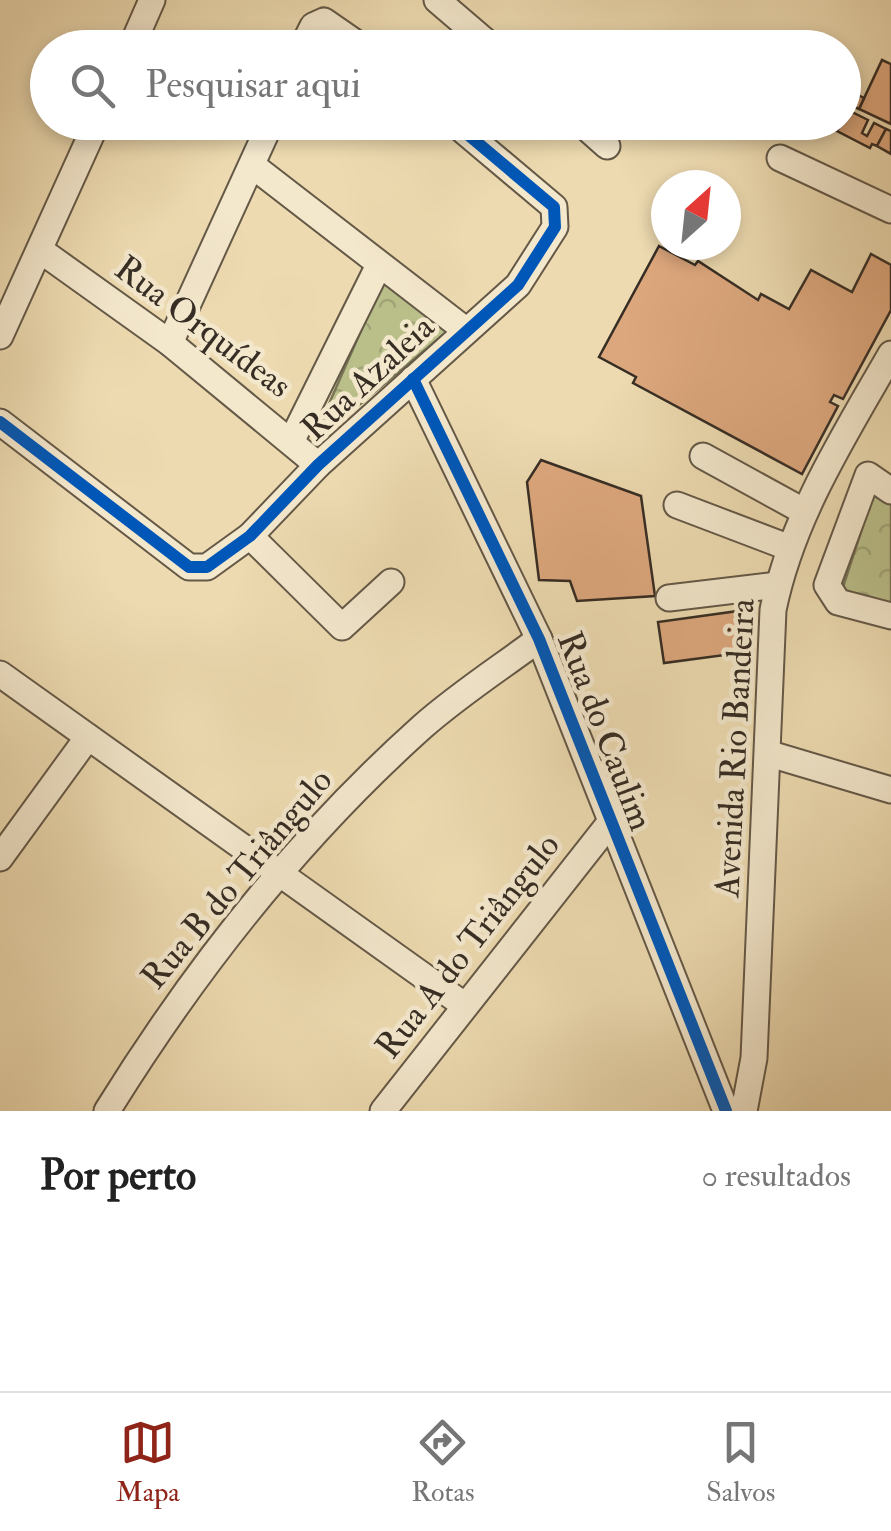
<!DOCTYPE html>
<html lang="pt">
<meta charset="utf-8">
<style>
:root{--surface:#fff;--page:#f6f6f6;--text:#222;--muted:#767676;--line:#e0e0e0;--accent:#8f2418}
body{margin:0;font-family:"IM FELL Double Pica",serif;background:var(--page);color:var(--text)}
.compass{position:absolute;left:651px;top:170px;width:90px;height:90px;border-radius:50%;background:var(--surface);box-shadow:0 5px 15px #0003;rotate:27deg}
.list{margin:0;padding:0;list-style:none}
h2{display:flex;justify-content:space-between;align-items:center;height:130px;margin:0;padding:0 40px;font-size:42px}
h2 small{font-size:32px;font-weight:400;color:var(--muted)}
.icon{flex:none;width:55px;height:55px;fill:none;stroke:currentColor;stroke-width:2;stroke-linecap:round;stroke-linejoin:round}
.map{position:relative;flex:none;width:891px;height:1111px;overflow:hidden}
.search{position:absolute;background:var(--surface);box-shadow:0 5px 15px #0003;left:30px;right:30px;top:30px;height:110px;display:flex;align-items:center;gap:25px;box-sizing:border-box;padding:0 35px;border-radius:55px;color:var(--muted);font-size:38px}
.sheet{height:280px;background:var(--surface)}
nav{display:flex;justify-content:space-around;align-items:center;box-sizing:border-box;height:140px;border-top:2px solid var(--line);background:var(--surface);font-size:28px;color:var(--muted)}
nav a{display:grid;justify-items:center;gap:5px}
nav .on{color:var(--accent)}
.map>svg:first-child{display:block}
.park{fill:url(#park-crowns);stroke:#787657;stroke-width:2.5}
.building{fill:#dda77d;stroke:#362d24;stroke-width:2.5}
.lines{fill:none;stroke-linecap:round;stroke-linejoin:round}
.minor-casing{stroke:#645847;stroke-width:29}
.minor{stroke:#f3e7cc;stroke-width:25}
.cycleway-casing{stroke:#f3e7cc;stroke-width:19}
.cycleway{stroke:#0057b8;stroke-width:12}
.labels{text-anchor:middle;dominant-baseline:central;stroke-width:9;stroke-linejoin:round;paint-order:stroke}
.street-label{font-size:35px;fill:#362d24;stroke:#f3e7cc}
</style>
<div class="map">
<svg width="891" height="1111" viewBox="0 0 891 1111">
<defs>
<pattern id="park-crowns" width="20" height="18" patternUnits="userSpaceOnUse" patternTransform="scale(2.5)"><rect width="20" height="18" fill="#babf8a"/><path d="M2 6a3 3 0 1 1 6 0M12 15a3 3 0 1 1 6 0" fill="none" stroke="#a0a477"/></pattern>
</defs>
<rect width="100%" height="100%" fill="#eddab0"/>
<filter id="stains"><feTurbulence type="fractalNoise" baseFrequency=".002" numOctaves="4"/><feColorMatrix values="0 0 0 0 .2 0 0 0 0 .09 0 0 0 0 .02 0 0 0 .5 -.17"/></filter>
<radialGradient id="worn" r=".72"><stop offset=".6" stop-color="#630" stop-opacity="0"/><stop offset="1" stop-color="#630" stop-opacity=".3"/></radialGradient>
<!-- park -->
<g class="park">
<polygon points="384,278 449,330 311,445"/>
<polygon points="874,492 891,503 891,603 842,590"/>
</g>
<!-- building -->
<g class="building">
<polygon points="882,60 891,64 891,124 859,109"/>
<polygon points="844,88 864,98 859,109 844,102"/>
<polygon points="844,108 868,120 862,133 867,136 874,123 886,129 877,146 872,144 870,148 837,131 840,126 832,122 844,122"/>
<polygon points="886,129 891,131 891,154 877,146"/>
<polygon points="659,246 695,265 698,261 758,300 761,294 789,309 811,270 852,292 871,254 891,265 891,310 843,399 834,395 830,402 838,406 802,474 633,383 636,377 599,357"/>
<polygon points="541,460 641,496 655,596 577,601 570,581 539,580 527,482"/>
<polygon points="738,611 740,653 664,663 658,622"/>
</g>
<g class="lines">
<!-- minor casing -->
<g class="minor-casing">
<g id="minor">
<polyline points="437,0 493,48"/>
<polyline points="131,48 152,0"/>
<polyline points="302,48 313,26 324,21 363,48"/>
<polyline points="580,122 607,146"/>
<polyline points="780,158 891,210"/>
<polyline points="253,166 464,329"/>
<polyline points="40,250 170,343 318,465"/>
<polyline points="0,336 97,122"/>
<polyline points="170,343 271,122"/>
<polyline points="413,379 539,639 726,1111"/>
<polyline points="0,422 189,567 207,567 250,536 318,465 518,285 555,227 554,207 453,122"/>
<polyline points="292,440 379,265"/>
<polyline points="703,456 805,512"/>
<polyline points="891,491 868,475 827,585 838,602 891,616"/>
<polyline points="677,505 790,548"/>
<polyline points="250,536 342,627 391,582"/>
<polyline points="669,598 778,585"/>
<polyline points="0,674 464,1005"/>
<polyline points="770,754 891,790"/>
<polyline points="0,858 88,737"/>
<path d="M107 1111C195 969 298 838 422 727 458 695 500 668 539 639"/>
<polyline points="383,1111 609,824"/>
<path d="M744 1111 754 1058 773 610C792 517 844 436 891 354"/>
</g>
</g>
<!-- minor -->
<use href="#minor" class="minor"/>
<!-- cycleway casing -->
<g class="cycleway-casing">
<g id="cycleway">
<polyline points="413,379 539,639 726,1111"/>
<polyline points="0,422 189,567 207,567 250,536 318,465 518,285 555,227 554,207 453,122"/>
</g>
</g>
<!-- cycleway -->
<use href="#cycleway" class="cycleway"/>
</g>
<g class="labels">
<!-- street labels -->
<g class="street-label">
<text transform="translate(203 327) rotate(37)">Rua Orquídeas</text>
<text transform="translate(368 378) rotate(-43)">Rua Azaleia</text>
<text transform="translate(605 731) rotate(69)">Rua do Caulim</text>
<text transform="translate(735 748) rotate(-87)">Avenida Rio Bandeira</text>
<text transform="translate(237 879) rotate(-50)">Rua B do Triângulo</text>
<text transform="translate(468 946) rotate(-52)">Rua A do Triângulo</text>
</g>
</g>
<rect width="100%" height="100%" filter="url(#stains)"/>
<rect width="100%" height="100%" fill="url(#worn)"/>
</svg>
<svg class="compass" viewBox="-18 -18 36 36"><path d="M0-13l5 13h-10z" fill="#e53935"/><path d="M0 13l5-13h-10z" fill="#767676"/></svg>
<div class="search"><svg class="icon" aria-label="search" viewBox="0 0 24 24"><circle cx="10" cy="10" r="6"/><path d="M15 15l6 6"/></svg>Pesquisar aqui</div>
</div>
<section class="sheet">
<h2>Por perto<small>0 resultados</small></h2>
<ul class="list">
</ul>
</section>
<nav>
<a class="on"><svg class="icon" aria-label="map" viewBox="0 0 24 24"><path d="M3 6l6-2 6 2 6-2v14l-6 2-6-2-6 2zM9 4v14M15 6v14"/></svg>Mapa</a>
<a><svg class="icon" aria-label="directions" viewBox="0 0 24 24"><path d="M12 3l9 9-9 9-9-9zM9 14v-3h6M13 9l2 2-2 2"/></svg>Rotas</a>
<a><svg class="icon" aria-label="saved" viewBox="0 0 24 24"><path d="M7 4h10v16l-5-4-5 4z"/></svg>Salvos</a>
</nav>
